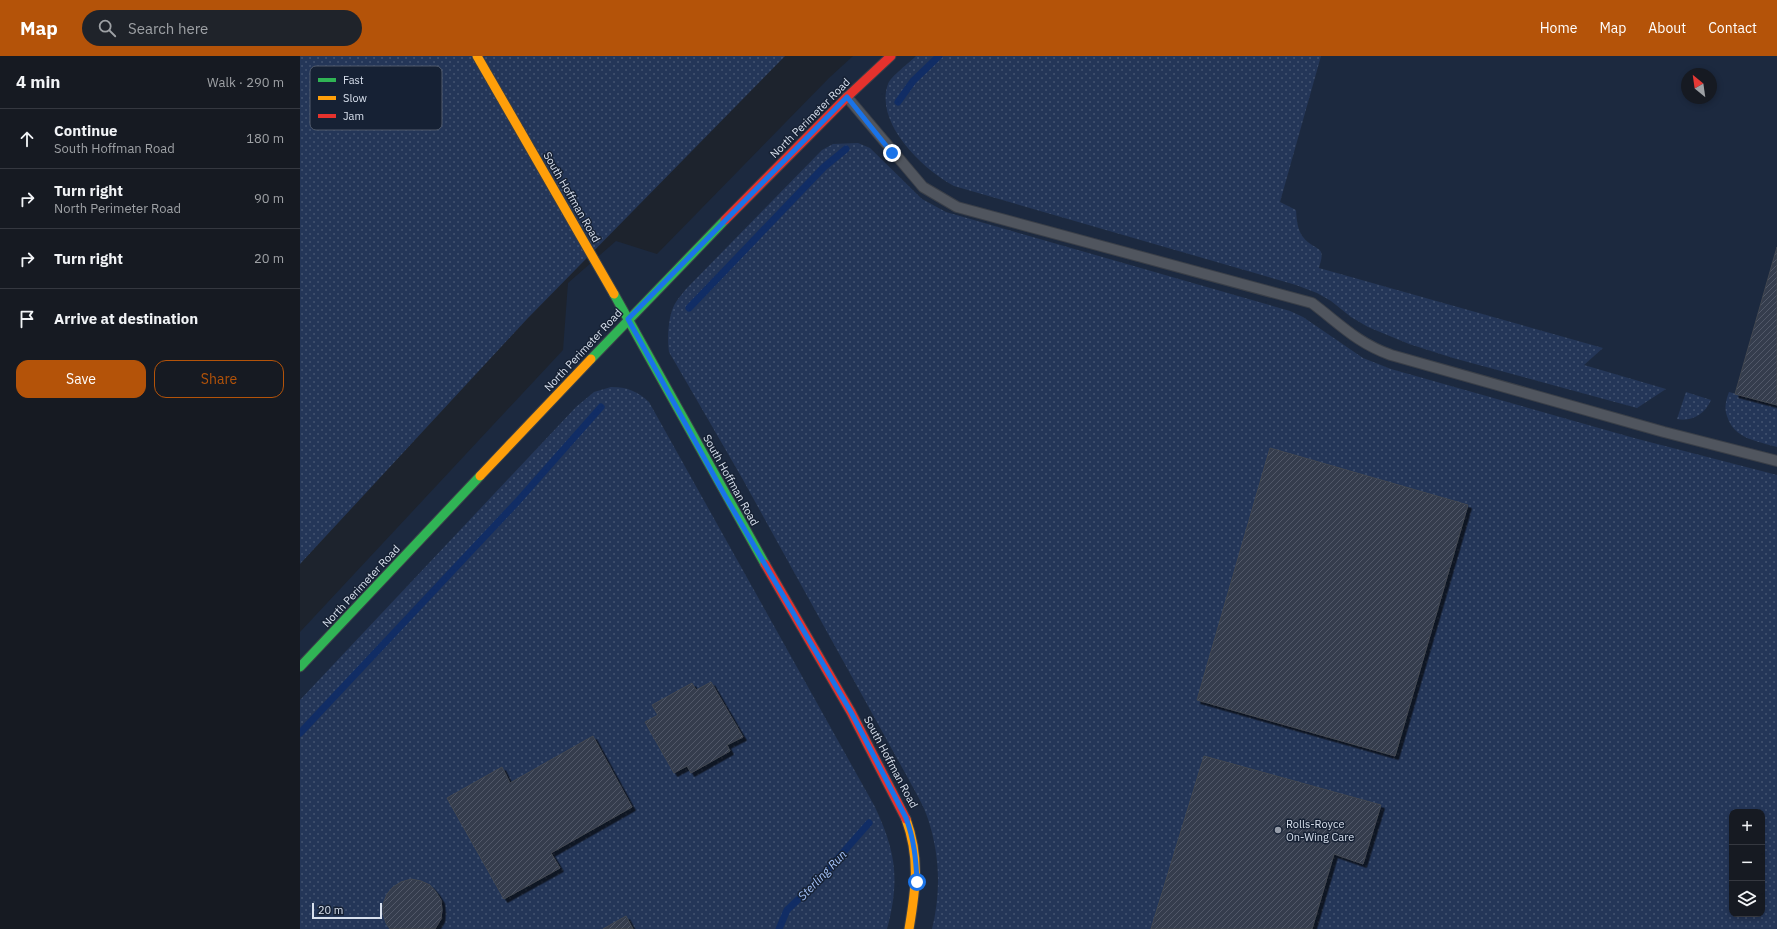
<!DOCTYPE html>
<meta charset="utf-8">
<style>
:root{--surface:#161a22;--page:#1f232a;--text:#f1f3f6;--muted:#9ea1a5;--line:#353840;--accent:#b45309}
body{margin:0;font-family:"IBM Plex Sans",sans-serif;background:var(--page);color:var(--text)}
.controls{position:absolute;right:12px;bottom:12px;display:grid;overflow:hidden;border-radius:8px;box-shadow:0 2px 6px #0003}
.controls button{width:36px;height:36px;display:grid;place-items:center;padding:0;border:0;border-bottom:1px solid var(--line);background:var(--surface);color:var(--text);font:20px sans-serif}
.compass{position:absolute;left:1381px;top:12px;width:36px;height:36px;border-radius:50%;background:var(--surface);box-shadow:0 2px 6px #0003;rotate:331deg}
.scale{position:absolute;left:12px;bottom:10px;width:70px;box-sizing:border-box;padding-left:4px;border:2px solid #d8e0ed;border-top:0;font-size:11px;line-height:14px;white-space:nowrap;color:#d8e0ed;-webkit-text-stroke:3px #162134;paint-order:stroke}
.stop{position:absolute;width:12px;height:12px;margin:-9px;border:3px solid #1a73e8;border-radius:50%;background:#fff}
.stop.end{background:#1a73e8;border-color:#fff;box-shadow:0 1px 4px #0008}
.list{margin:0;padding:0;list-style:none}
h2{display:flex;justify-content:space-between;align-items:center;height:52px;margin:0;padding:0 16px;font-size:17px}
h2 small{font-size:13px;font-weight:400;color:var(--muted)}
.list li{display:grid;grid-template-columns:26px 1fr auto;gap:12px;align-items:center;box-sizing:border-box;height:60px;padding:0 16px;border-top:1px solid var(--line)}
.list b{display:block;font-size:15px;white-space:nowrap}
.list p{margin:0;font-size:13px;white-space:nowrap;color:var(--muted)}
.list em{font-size:13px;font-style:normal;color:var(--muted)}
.actions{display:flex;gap:8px;padding:12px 16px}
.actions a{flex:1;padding:9px 0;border:1px solid var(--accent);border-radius:12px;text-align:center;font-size:14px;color:var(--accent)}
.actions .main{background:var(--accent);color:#fff}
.icon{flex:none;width:22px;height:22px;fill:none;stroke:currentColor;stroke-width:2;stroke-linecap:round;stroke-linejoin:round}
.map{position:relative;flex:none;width:1477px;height:873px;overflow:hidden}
header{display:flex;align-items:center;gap:24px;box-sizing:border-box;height:56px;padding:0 20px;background:var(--accent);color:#fff}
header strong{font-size:19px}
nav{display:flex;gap:22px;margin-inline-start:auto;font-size:14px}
.search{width:280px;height:36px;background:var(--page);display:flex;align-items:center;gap:10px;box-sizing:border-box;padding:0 14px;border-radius:22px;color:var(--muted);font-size:15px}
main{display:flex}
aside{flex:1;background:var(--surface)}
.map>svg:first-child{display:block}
.built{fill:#1c293f;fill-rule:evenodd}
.grass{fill:url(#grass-dots);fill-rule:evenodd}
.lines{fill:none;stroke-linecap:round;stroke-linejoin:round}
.stream{stroke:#112d65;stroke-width:7}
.building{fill:url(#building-hatch);stroke:#434851;filter:url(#shadow)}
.lane-casing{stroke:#3a3f48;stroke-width:12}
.fast-casing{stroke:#3a3f48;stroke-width:11}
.slow-casing{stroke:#3a3f48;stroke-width:11}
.jam-casing{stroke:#3a3f48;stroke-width:11}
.lane{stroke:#50555e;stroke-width:10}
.fast{stroke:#30b455;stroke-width:9}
.slow{stroke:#ff9f0a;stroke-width:9}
.jam{stroke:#e5322d;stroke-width:9}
.route{stroke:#1a73e8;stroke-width:5}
.poi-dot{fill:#979eaa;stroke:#162134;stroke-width:1.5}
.labels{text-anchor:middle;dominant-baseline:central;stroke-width:3;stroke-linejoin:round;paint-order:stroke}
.street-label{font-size:11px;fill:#d8e0ed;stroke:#162134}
.poi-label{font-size:11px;fill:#d8e0ed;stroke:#162134;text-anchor:start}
.water-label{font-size:12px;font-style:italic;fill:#a4c3fa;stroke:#162134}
.key{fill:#162134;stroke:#505a6c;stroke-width:1}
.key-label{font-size:11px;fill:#d8e0ed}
</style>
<header>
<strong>Map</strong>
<div class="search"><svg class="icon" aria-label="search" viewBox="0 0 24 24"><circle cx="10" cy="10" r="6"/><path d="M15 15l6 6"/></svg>Search here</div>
<nav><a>Home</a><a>Map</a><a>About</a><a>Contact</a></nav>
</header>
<main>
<aside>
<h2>4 min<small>Walk · 290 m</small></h2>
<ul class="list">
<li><svg class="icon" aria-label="ahead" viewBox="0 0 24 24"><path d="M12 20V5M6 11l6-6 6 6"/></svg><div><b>Continue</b><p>South Hoffman Road</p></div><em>180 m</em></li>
<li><svg class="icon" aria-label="right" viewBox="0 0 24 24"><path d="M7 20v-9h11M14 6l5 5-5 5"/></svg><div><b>Turn right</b><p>North Perimeter Road</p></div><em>90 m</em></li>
<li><svg class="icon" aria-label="right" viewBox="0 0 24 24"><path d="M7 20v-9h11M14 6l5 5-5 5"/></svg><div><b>Turn right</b></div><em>20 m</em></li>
<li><svg class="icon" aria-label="arrive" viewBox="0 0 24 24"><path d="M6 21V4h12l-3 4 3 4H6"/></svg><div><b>Arrive at destination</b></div></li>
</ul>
<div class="actions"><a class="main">Save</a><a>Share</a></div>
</aside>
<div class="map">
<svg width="1477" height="873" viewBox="0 0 1477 873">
<defs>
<pattern id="grass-dots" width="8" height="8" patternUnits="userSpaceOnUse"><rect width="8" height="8" fill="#243658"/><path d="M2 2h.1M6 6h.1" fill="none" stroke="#435370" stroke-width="1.8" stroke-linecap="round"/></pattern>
<pattern id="building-hatch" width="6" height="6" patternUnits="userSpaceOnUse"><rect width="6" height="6" fill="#343c4d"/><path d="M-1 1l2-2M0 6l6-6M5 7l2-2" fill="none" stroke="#515867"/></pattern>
<filter id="shadow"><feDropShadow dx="3.5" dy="3.5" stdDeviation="0" flood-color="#0009"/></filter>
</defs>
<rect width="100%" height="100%" fill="#1d232d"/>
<!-- built -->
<path class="built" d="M553 0H1477V873H0V576L263 294 268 227 316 185 357 198 529 22ZM1387 18H1411V42H1387ZM1432 756H1462V858H1432Z"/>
<!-- grass -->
<g class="grass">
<polygon points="0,0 485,0 227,263 0,508"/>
<path d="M616 0H1021L980 146 996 154C997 169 998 180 1012 189 1015 191 1020 193 1021 196 1023 201 1020 207 1019 212L1303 292 1284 309 1366 333 1337 352 1153 302 1109 288 1068 271 1051 261 1031 245 1017 237 996 229 654 130C623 114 574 67 588 28 590 21 610 6 616 0Z"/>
<path d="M558 87 570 92 622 143 646 156 990 255 1003 261 1063 302 1091 313 1334 382 1477 419V873H632C641 837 640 799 628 763 624 750 616 737 609 724L442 422 369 296C367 282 368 258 376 246 379 241 383 237 386 233L522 94 533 88ZM1432 756H1462V858H1432Z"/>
<path d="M311 331C327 331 337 335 349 346L575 751C596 796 600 824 587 873H0V644L276 351 294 336Z"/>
<path d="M1386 336 1411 344C1405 358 1392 366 1377 363Z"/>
<path d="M1429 336 1477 349V391C1457 385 1434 383 1427 360 1424 352 1426 344 1429 336Z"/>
</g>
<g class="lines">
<!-- stream -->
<g class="stream">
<polyline points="598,46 613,25 639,0"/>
<polyline points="389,252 524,111 546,93"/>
<polyline points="0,677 217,446 301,351"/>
<polyline points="479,873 487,854 517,826 569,767"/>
</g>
</g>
<!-- building -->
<g class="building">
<polygon points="1477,191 1477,349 1435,338"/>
<polygon points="970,392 1168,449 1095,700 897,644"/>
<polygon points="411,626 443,681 427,689 430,695 391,717 387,710 374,717 345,666 358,659 352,649 392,627 396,634"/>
<polygon points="293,680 332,751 251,797 260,812 204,843 147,742 202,711 210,727"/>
<polygon points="904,700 1081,749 1063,808 1034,798 1012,873 851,873"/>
<polygon points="111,823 121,825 130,829 136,836 141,844 142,854 141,863 135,873 90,873 86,867 83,858 83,848 87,838 93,831 101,826"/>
<polygon points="326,860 333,873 303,873"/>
</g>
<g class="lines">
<!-- lane casing -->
<g class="lane-casing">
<path id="lane" d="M547 41 623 131 657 151 1012 247C1040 268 1057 287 1091 299L1364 376 1477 405"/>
</g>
<!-- fast casing -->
<g class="fast-casing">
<g id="fast">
<polyline points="314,238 465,508"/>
<polyline points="291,303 425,164"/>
<polyline points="0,611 180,420"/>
</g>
</g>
<!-- slow casing -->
<g class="slow-casing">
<g id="slow">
<polyline points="177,0 314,238"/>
<polyline points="180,420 291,303"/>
<path d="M606 763C620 802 616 832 609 873"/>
</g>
</g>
<!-- jam casing -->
<g class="jam-casing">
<g id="jam">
<polyline points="425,164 547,41 591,0"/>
<polyline points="465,508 551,656 606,763"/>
</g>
</g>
<!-- lane -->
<use href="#lane" class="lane"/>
<!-- fast -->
<use href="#fast" class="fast"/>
<!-- slow -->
<use href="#slow" class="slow"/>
<!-- jam -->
<use href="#jam" class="jam"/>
</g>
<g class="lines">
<!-- route -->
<path class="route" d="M592 97 547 41 328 263 424 438 551 656 606 762C614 783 616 803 617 826"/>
</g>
<!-- markers -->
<circle class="poi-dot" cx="978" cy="774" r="4"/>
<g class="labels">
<!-- street labels -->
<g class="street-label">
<text transform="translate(510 62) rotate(-45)">North Perimeter Road</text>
<text transform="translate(272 141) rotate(60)">South Hoffman Road</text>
<text transform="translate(283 294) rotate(-47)">North Perimeter Road</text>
<text transform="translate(431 424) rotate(61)">South Hoffman Road</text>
<text transform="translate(61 530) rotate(-47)">North Perimeter Road</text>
<text transform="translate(591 706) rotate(62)">South Hoffman Road</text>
</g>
<!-- poi labels -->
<g class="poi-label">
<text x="986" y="768">Rolls-Royce<tspan x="986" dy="13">On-Wing Care</tspan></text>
</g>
<!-- water labels -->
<g class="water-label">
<text transform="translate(522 819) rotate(-46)">Sterling Run</text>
</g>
</g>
<!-- legend -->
<rect x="10" y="10" width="132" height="64" rx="6" class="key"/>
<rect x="18" y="22" width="18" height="4" fill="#30b455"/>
<rect x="18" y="40" width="18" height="4" fill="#ff9f0a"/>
<rect x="18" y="58" width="18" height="4" fill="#e5322d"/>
<g class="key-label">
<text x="43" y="28">Fast</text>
<text x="43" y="46">Slow</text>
<text x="43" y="64">Jam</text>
</g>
</svg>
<div class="controls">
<button>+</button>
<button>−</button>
<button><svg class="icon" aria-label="layers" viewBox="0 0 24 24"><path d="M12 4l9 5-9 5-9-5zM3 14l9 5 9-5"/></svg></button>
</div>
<svg class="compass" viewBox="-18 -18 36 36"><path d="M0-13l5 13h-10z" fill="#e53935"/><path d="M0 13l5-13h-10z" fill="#9ea1a5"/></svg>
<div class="scale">20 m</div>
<div class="stop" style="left:617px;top:826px"></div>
<div class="stop end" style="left:592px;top:97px"></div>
</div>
</main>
